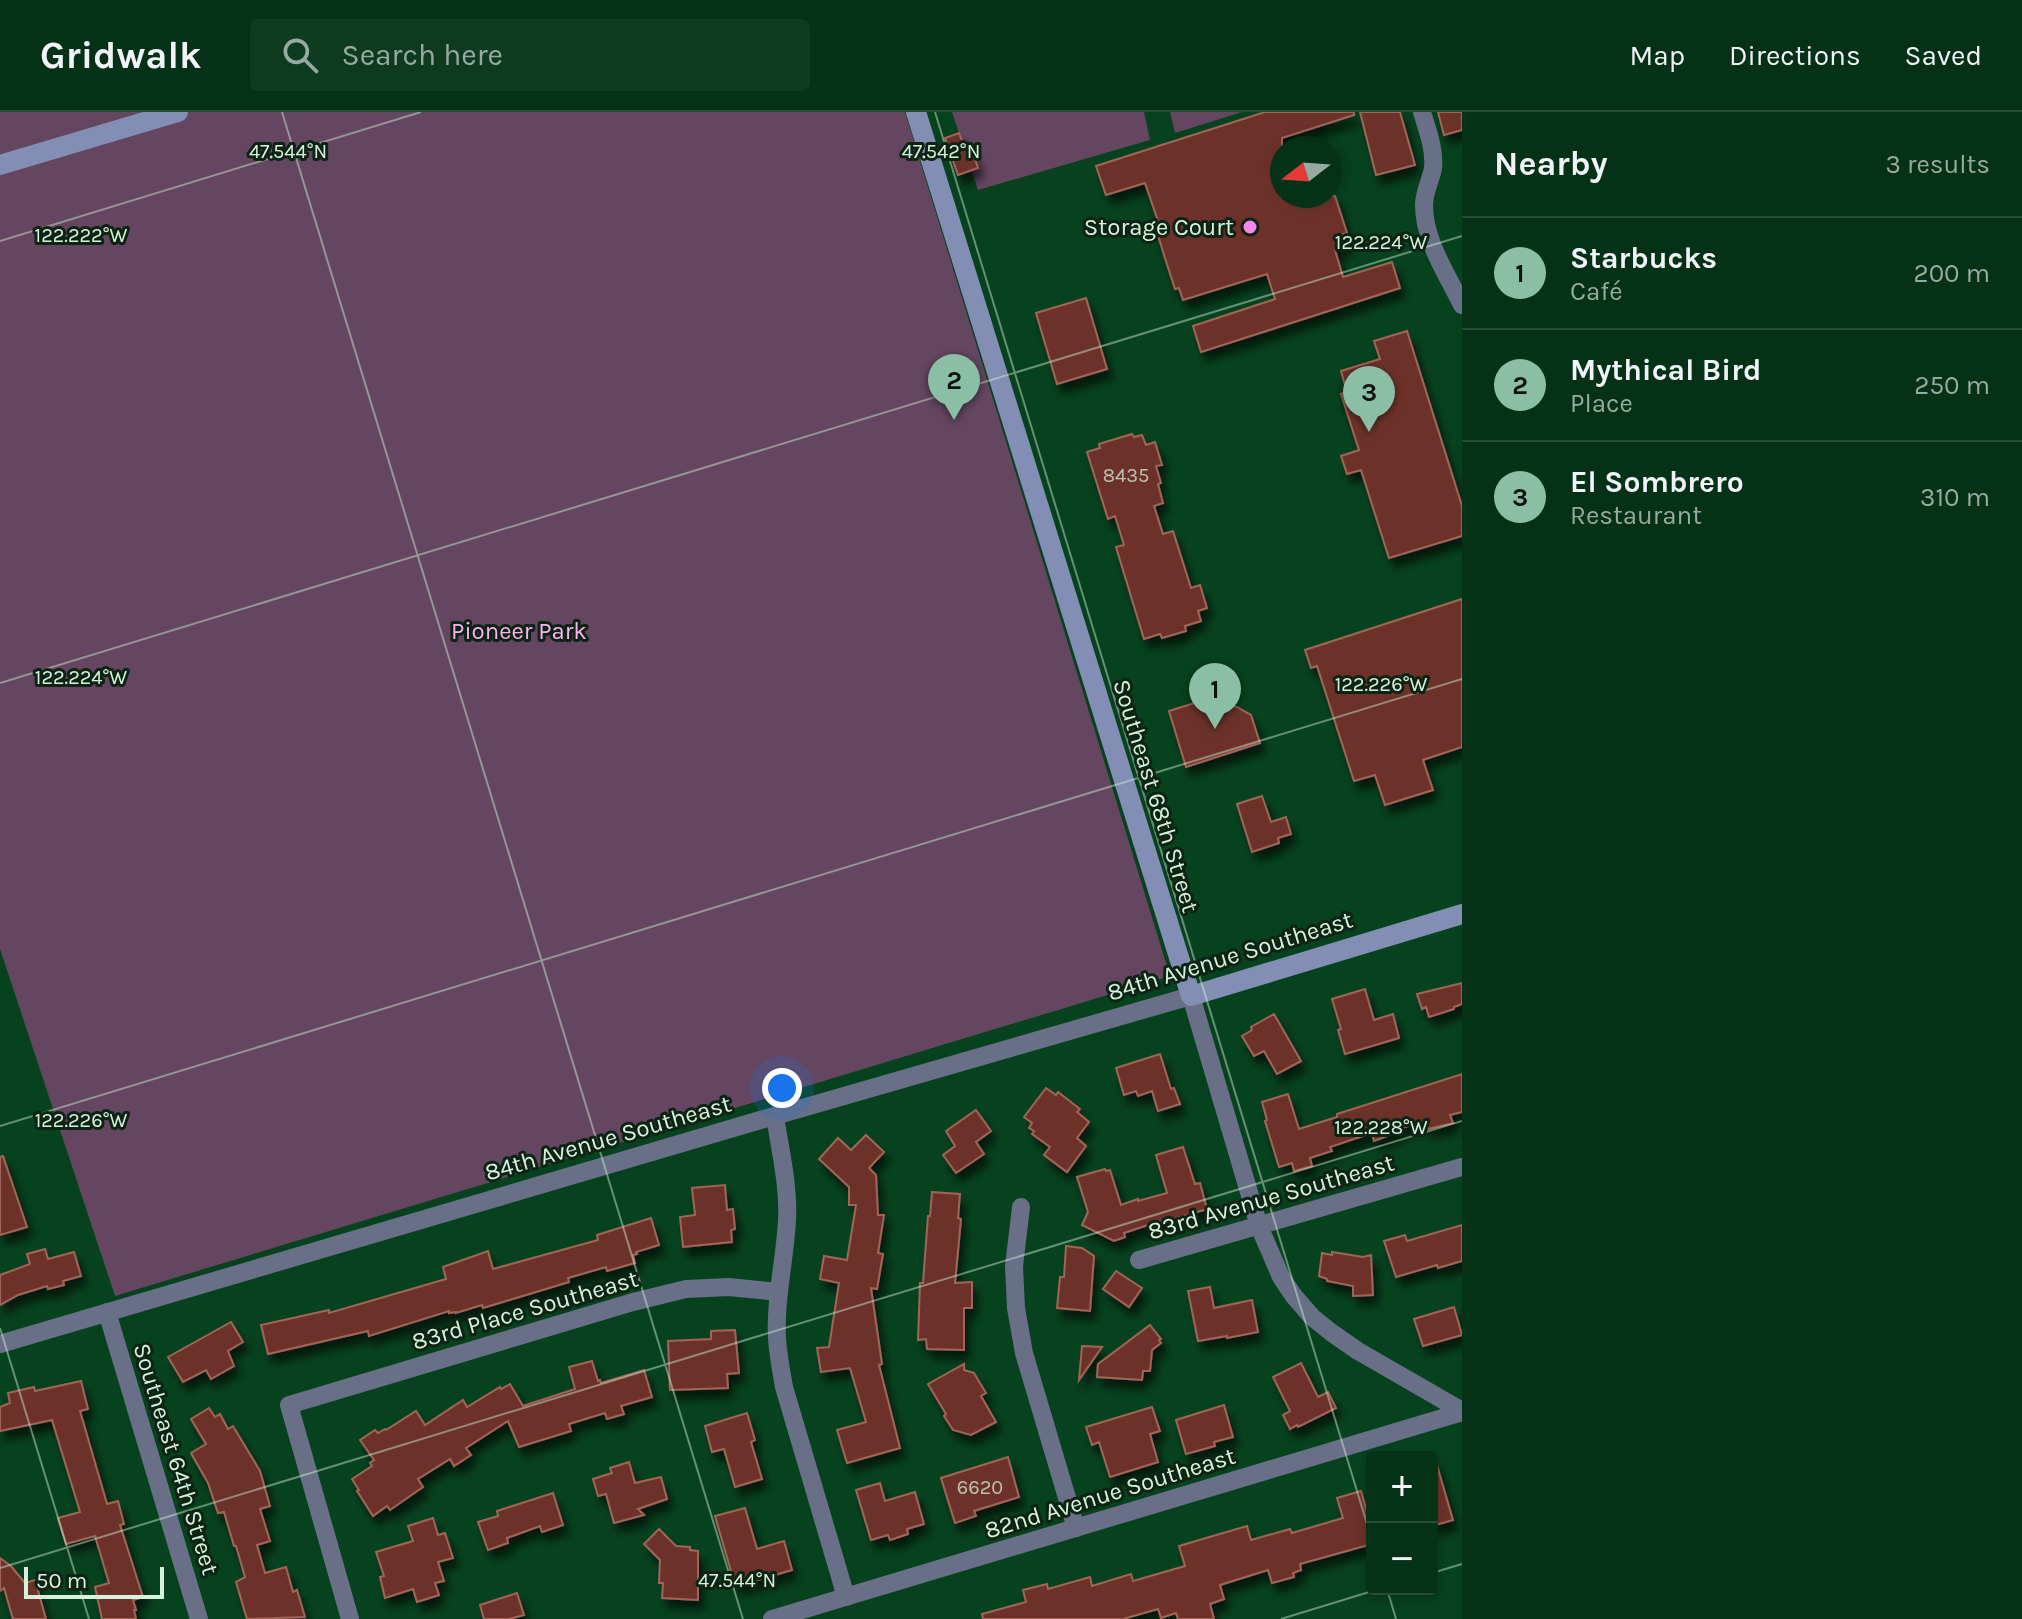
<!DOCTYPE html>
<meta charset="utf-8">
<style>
:root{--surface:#053217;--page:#0e3a20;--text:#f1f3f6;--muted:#97aaa1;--line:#264d36;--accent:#8abfa5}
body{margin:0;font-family:Karla,sans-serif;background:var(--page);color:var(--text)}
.controls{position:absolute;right:24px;bottom:24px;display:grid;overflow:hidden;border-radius:8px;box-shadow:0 4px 12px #0003}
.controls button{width:72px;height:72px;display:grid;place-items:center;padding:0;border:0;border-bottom:2px solid var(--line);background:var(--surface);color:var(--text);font:40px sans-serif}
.compass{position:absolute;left:1270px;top:24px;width:72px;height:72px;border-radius:50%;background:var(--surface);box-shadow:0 4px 12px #0003;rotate:253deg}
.scale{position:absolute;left:24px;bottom:20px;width:140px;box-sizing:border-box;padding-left:8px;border:4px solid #d6f2dc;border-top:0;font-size:22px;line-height:28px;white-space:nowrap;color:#d6f2dc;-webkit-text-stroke:6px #0d2314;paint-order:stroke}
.you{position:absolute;left:782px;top:976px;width:28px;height:28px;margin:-20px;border:6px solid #fff;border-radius:50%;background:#1a73e8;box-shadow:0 0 0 12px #1a73e833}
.badge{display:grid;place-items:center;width:52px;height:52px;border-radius:50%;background:var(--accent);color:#111;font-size:26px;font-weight:700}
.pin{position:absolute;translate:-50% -66px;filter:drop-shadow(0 2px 4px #0008)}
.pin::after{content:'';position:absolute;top:42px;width:28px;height:24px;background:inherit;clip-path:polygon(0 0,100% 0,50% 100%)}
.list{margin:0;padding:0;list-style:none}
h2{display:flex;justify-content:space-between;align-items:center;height:104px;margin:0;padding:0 32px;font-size:34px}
h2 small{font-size:26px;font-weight:400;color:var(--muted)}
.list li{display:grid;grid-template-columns:52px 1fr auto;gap:24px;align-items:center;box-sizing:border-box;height:112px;padding:0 32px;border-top:2px solid var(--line)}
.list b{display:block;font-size:30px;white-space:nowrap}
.list p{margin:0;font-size:26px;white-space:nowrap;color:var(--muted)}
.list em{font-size:26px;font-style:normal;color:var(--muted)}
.icon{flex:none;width:44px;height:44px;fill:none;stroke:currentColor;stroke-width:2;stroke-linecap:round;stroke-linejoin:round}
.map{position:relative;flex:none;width:1462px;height:1507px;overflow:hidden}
header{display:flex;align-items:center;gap:48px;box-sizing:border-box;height:112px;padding:0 40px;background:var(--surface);border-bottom:2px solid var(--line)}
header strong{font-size:38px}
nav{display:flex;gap:44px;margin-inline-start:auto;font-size:28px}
.search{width:560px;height:72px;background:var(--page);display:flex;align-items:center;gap:20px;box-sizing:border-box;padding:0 28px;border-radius:8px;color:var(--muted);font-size:30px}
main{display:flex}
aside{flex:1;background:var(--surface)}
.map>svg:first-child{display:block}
.green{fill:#644660}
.building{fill:#6c3329;stroke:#a26458;stroke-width:2;filter:url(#shadow)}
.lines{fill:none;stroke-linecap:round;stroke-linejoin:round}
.street{stroke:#686f87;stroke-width:18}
.secondary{stroke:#838eb4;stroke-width:20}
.ticks{fill:none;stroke:#d6f2dc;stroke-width:2;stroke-opacity:0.45}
.poi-dot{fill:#f788eb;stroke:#0d2314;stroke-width:3}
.labels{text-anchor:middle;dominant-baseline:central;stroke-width:6;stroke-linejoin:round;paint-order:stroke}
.number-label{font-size:20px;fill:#bcc2af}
.poi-label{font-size:24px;fill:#d6f2dc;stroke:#0d2314;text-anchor:end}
.park-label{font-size:24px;fill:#f9b1f0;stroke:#0d2314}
.street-label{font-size:24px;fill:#d6f2dc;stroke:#0d2314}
.ticks-label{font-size:20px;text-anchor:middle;fill:#d6f2dc;stroke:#0d2314;stroke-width:6;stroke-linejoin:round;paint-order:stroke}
</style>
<header>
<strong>Gridwalk</strong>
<div class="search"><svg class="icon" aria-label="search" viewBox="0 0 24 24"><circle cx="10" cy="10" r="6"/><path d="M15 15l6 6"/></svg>Search here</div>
<nav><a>Map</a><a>Directions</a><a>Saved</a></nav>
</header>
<main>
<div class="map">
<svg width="1462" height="1507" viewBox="0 0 1462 1507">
<defs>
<filter id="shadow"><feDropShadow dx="5" dy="9" stdDeviation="4" flood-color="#0009"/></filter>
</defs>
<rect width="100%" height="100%" fill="#07421f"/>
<!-- green -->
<g class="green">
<polygon points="0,0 905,0 1170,864 115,1184 0,837"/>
<polygon points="952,0 1144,0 1150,28 978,78"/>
<polygon points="1170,0 1242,0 1175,21"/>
</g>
<!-- building -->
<g class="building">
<polygon points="1265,0 1354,0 1354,3 1282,26 1282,84 1335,84 1347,121 1343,122 1347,134 1335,138 1343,165 1392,150 1400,176 1201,240 1193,214 1275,187 1267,162 1183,188 1179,176 1175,177 1164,143 1154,110 1158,109 1145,71 1106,83 1096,54"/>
<polygon points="1360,0 1400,0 1415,53 1376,63"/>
<polygon points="1438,0 1462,0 1462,18 1444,23"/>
<polygon points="959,21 965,37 971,35 978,56 958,63 945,26"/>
<polygon points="1086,186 1107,257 1057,272 1036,201"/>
<polygon points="1407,219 1462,394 1462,424 1389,446 1361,358 1347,362 1341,344 1359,338 1341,282 1347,280 1341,259 1380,247 1374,229"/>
<polygon points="1132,322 1134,325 1142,323 1146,333 1155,330 1162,353 1156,354 1161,371 1158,372 1163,391 1154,394 1163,422 1173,419 1191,476 1200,473 1207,496 1198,499 1201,509 1185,514 1186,519 1162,526 1160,522 1144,527 1116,435 1124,433 1115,404 1108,407 1087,340 1100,336 1099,332"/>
<polygon points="1462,487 1462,635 1423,648 1433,678 1385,693 1375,663 1354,669 1317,554 1311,556 1305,538"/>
<polygon points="1217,584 1251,603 1260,631 1186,655 1169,599"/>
<polygon points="1262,684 1271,710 1286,705 1291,722 1278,726 1279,731 1252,740 1237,692"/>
<polygon points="1462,871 1462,892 1454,895 1454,897 1429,905 1426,895 1422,897 1417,882"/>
<polygon points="1365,877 1374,908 1393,902 1399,926 1345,942 1338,918 1341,917 1332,887"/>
<polygon points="1274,902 1301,949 1277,962 1264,939 1254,944 1242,924 1252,918 1251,915"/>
<polygon points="1160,942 1171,977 1174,976 1180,992 1158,999 1152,979 1138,984 1136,979 1124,983 1116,956"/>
<polygon points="1462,962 1462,1000 1450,1003 1453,1011 1428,1017 1426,1009 1398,1017 1399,1020 1374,1029 1372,1021 1330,1035 1332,1039 1310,1046 1312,1054 1294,1059 1292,1051 1279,1055 1265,1009 1267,1008 1262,990 1288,982 1299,1017 1337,1005 1337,1002"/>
<polygon points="1046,976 1056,983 1058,980 1080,997 1077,1000 1089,1010 1077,1026 1086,1034 1067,1060 1044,1043 1050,1035 1032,1022 1034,1019 1029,1016 1032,1011 1024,1005"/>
<polygon points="976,998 991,1019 976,1030 984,1042 956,1061 943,1043 955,1034 946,1019"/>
<polygon points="866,1023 884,1040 869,1056 876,1063 878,1103 884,1103 878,1141 883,1142 877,1177 871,1176 882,1252 879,1253 900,1336 847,1351 837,1318 866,1310 850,1256 821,1260 817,1236 829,1235 839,1171 820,1167 824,1144 847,1148 856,1093 849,1093 849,1075 819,1047 838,1026 851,1038"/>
<polygon points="1183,1035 1195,1072 1200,1071 1207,1097 1164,1110 1163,1108 1124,1121 1125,1125 1114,1129 1082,1113 1088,1100 1077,1065 1105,1057 1106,1059 1110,1058 1121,1093 1138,1087 1138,1089 1167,1081 1156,1043"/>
<polygon points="3,1044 27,1115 0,1123 0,1045"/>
<polygon points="725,1073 727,1098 733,1097 735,1117 731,1118 732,1130 683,1135 680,1105 695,1103 692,1076"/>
<polygon points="932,1080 960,1082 958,1106 961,1107 955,1171 972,1170 972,1196 964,1196 964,1238 927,1237 926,1227 918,1228 920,1171 923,1171 928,1104 930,1104"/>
<polygon points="651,1106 659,1133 636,1140 637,1142 633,1143 635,1151 607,1159 606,1155 568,1166 569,1170 483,1196 482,1193 456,1201 456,1200 449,1201 449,1199 369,1224 368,1219 268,1242 261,1213 329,1198 329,1201 446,1167 443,1155 488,1139 493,1157 598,1128 597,1123"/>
<polygon points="1462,1113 1462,1149 1438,1156 1437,1153 1396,1165 1384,1129 1405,1123 1407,1129"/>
<polygon points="1066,1134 1082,1136 1094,1144 1090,1199 1057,1196 1060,1165 1064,1165"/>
<polygon points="45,1137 48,1147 74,1140 81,1164 63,1169 64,1173 48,1177 47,1174 18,1183 0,1193 0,1163 30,1152 27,1142"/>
<polygon points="1332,1140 1363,1145 1371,1143 1373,1183 1353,1184 1353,1174 1327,1169 1327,1167 1319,1164 1322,1141 1332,1143"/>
<polygon points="1116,1159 1142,1176 1129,1195 1103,1177"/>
<polygon points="1210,1175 1214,1196 1252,1188 1258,1220 1227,1226 1227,1224 1198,1229 1188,1179"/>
<polygon points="1454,1195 1462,1223 1423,1234 1414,1207"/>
<polygon points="231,1210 243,1230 228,1239 234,1254 211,1267 206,1258 183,1270 168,1245"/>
<polygon points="1150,1213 1161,1227 1159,1228 1161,1231 1152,1238 1150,1259 1143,1259 1142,1268 1097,1265 1098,1252"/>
<polygon points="735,1218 739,1261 727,1262 728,1276 670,1278 668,1229 711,1227 711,1219"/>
<polygon points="1082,1234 1102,1235 1079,1268"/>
<polygon points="592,1249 598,1269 600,1268 601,1271 644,1258 652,1285 621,1294 624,1302 607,1307 605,1301 569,1312 571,1319 519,1335 508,1309 466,1336 471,1343 454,1354 450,1347 418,1367 423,1375 390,1398 387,1394 373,1404 357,1379 359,1378 352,1367 372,1354 370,1351 374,1348 360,1328 375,1318 378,1321 385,1317 386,1318 416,1299 425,1313 463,1288 467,1295 500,1275 501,1277 510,1272 523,1294 575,1277 569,1255"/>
<polygon points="1301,1251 1318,1285 1328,1280 1336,1296 1298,1315 1297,1313 1290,1317 1283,1303 1290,1299 1273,1265"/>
<polygon points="964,1252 964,1258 974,1261 986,1281 981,1284 996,1310 971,1323 953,1318 944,1304 946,1302 928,1272"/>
<polygon points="81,1269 88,1297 80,1299 107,1392 118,1389 124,1412 120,1413 143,1485 133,1488 136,1498 134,1498 136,1507 102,1507 95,1475 109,1471 95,1424 66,1432 58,1406 80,1400 52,1308 0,1319 0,1295 10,1291 8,1281 34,1275 35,1279"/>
<polygon points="1224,1293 1233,1325 1214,1330 1215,1334 1186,1342 1176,1308"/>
<polygon points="1152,1295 1160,1319 1150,1322 1158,1350 1110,1365 1099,1330 1092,1333 1086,1315"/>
<polygon points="209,1296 215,1305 220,1302 228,1317 233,1314 260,1359 270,1394 260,1397 270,1429 257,1433 265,1461 286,1455 293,1480 297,1478 305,1505 247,1507 236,1470 245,1465 236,1434 234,1434 224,1400 218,1401 208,1371 191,1341 206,1332 191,1307"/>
<polygon points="747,1301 755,1328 751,1330 762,1367 735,1375 724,1337 712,1340 705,1314"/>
<polygon points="1008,1345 1019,1385 974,1399 976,1404 955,1411 941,1366"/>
<polygon points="629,1350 635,1371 661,1365 667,1387 638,1397 644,1403 614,1411 606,1382 598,1384 593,1367 612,1361 610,1356"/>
<polygon points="1436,1350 1453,1408 1432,1414 1432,1351"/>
<polygon points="880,1371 885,1389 915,1380 924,1412 907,1417 908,1422 890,1428 888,1423 871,1428 856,1378"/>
<polygon points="1361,1379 1368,1404 1372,1432 1300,1452 1301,1458 1293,1461 1294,1465 1272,1471 1268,1458 1220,1473 1224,1487 1210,1492 1214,1507 1178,1507 1176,1501 1161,1506 1158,1497 1123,1507 983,1507 982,1502 1026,1490 1023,1478 1047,1472 1048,1477 1090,1465 1092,1474 1131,1462 1133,1469 1185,1454 1179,1434 1247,1414 1251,1428 1290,1417 1292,1421 1343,1406 1337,1386"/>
<polygon points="553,1381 563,1413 542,1420 540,1414 507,1426 508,1431 488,1438 478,1410 498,1404 497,1399"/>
<polygon points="745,1396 757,1437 784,1429 792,1458 741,1473 735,1473 715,1404"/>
<polygon points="433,1406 438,1423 445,1421 453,1446 438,1450 444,1469 435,1471 439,1483 417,1490 413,1477 385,1486 380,1465 384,1464 376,1440 413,1429 408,1414"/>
<polygon points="659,1417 676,1434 690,1435 690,1438 698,1439 698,1488 662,1486 663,1471 659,1471 660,1448 644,1432"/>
<polygon points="0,1446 11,1454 25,1471 35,1468 46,1507 13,1507 4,1476 0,1479"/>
<polygon points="517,1481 524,1503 509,1507 484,1507 480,1493"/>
</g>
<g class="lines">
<!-- street -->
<g class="street">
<path d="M1422 0C1427 17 1435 37 1433 56 1431 68 1424 80 1424 93 1424 129 1447 162 1462 193"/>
<path d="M775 1004C780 1038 789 1074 787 1108 785 1148 775 1186 777 1226 778 1242 781 1258 784 1275L846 1485"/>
<polyline points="1021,1095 1014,1154 1016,1196 1024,1241 1076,1416"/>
<polyline points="1139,1148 1462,1055"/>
<polyline points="107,1200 199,1507"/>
<polyline points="0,1232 757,1009 1191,884 1259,1114 1281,1165 1293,1183 1312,1205 1332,1221 1358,1239 1462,1299"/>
<polyline points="350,1507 289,1293 633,1190 686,1177 729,1175 779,1180"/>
<polyline points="772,1507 1462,1300"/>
</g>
<!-- secondary -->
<g class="secondary">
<polyline points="916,0 1191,884 1462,802"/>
<polyline points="0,53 178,0"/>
</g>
</g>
<!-- ticks -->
<path class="ticks" d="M282 0 743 1507M935 0 1372 1428M0 129 421 0M0 571 1462 124M0 1014 1462 567M0 1216 89 1507M0 1456 1462 1009M1432 1461 1462 1452M1387 1477 1396 1507M1281 1507 1379 1477"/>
<!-- markers -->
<circle class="poi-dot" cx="1250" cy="115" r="8"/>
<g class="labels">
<!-- number labels -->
<g class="number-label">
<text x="1126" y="363">8435</text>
<text x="980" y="1375">6620</text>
</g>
<!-- poi labels -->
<g class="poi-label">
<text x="1234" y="115">Storage Court</text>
</g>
<!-- park labels -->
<g class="park-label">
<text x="519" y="519">Pioneer Park</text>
</g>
<!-- street labels -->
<g class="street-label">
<text transform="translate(1156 684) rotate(73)">Southeast 68th Street</text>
<text transform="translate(1230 844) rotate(-17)">84th Avenue Southeast</text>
<text transform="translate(608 1026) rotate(-16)">84th Avenue Southeast</text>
<text transform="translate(1271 1085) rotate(-16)">83rd Avenue Southeast</text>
<text transform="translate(525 1198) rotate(-16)">83rd Place Southeast</text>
<text transform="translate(176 1347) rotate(73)">Southeast 64th Street</text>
<text transform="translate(1110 1381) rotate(-17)">82nd Avenue Southeast</text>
</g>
</g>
<g class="ticks-label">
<text x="288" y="46">47.544°N</text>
<text x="941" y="46">47.542°N</text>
<text x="81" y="130">122.222°W</text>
<text x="1381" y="137">122.224°W</text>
<text x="81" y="572">122.224°W</text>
<text x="1381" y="579">122.226°W</text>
<text x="81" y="1015">122.226°W</text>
<text x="1381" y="1022">122.228°W</text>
<text x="737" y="1475">47.544°N</text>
</g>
</svg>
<div class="controls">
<button>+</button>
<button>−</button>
</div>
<svg class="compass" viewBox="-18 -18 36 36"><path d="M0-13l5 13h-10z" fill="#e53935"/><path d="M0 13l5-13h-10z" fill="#97aaa1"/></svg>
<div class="scale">50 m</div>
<div class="you"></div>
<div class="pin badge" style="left:1215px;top:617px">1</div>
<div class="pin badge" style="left:954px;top:308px">2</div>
<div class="pin badge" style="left:1369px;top:320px">3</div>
</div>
<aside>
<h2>Nearby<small>3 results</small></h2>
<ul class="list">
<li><span class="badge">1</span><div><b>Starbucks</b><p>Café</p></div><em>200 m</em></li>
<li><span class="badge">2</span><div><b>Mythical Bird</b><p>Place</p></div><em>250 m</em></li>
<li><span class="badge">3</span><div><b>El Sombrero</b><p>Restaurant</p></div><em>310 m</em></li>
</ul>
</aside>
</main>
